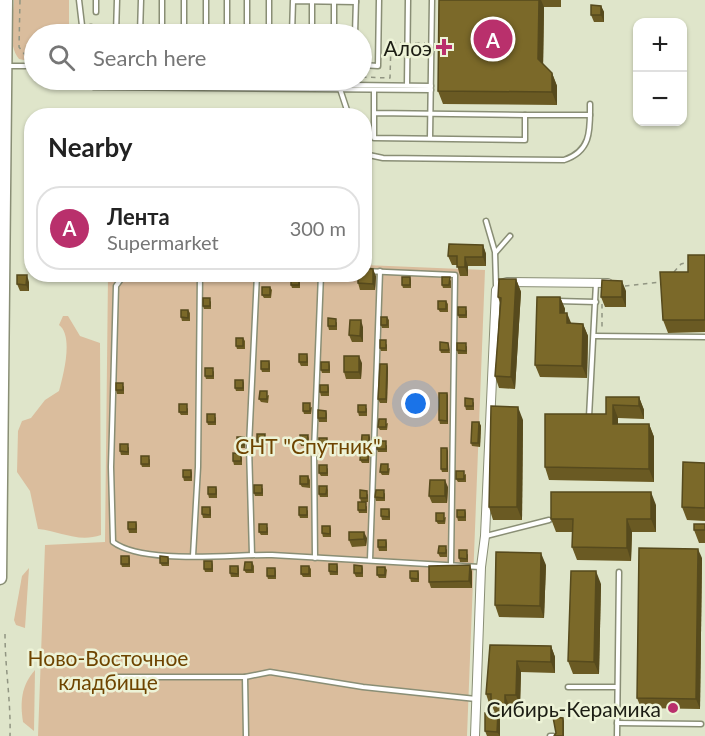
<!DOCTYPE html>
<meta charset="utf-8">
<style>
:root{--surface:#fff;--page:#f6f6f6;--text:#222;--muted:#767676;--line:#e0e0e0;--accent:#b9306c}
body{margin:0;font-family:Lato,sans-serif;background:var(--page);color:var(--text)}
.controls{position:absolute;right:18px;top:18px;display:grid;overflow:hidden;border-radius:12px;box-shadow:0 2px 4px #0004}
.controls button{width:54px;height:54px;display:grid;place-items:center;padding:0;border:0;border-bottom:2px solid var(--line);background:var(--surface);color:var(--text);font:30px sans-serif}
.you{position:absolute;left:416px;top:404px;width:21px;height:21px;margin:-15px;border:4px solid #fff;border-radius:50%;background:#1a73e8;box-shadow:0 0 0 9px #1a73e833}
.badge{display:grid;place-items:center;width:39px;height:39px;border-radius:50%;background:var(--accent);color:#fff;font-size:20px;font-weight:700}
.pin{position:absolute;translate:-50% -50%;border:3px solid #fff;box-shadow:0 2px 6px #0006}
.list{margin:0;padding:0;list-style:none}
h2{display:flex;justify-content:space-between;align-items:center;height:78px;margin:0;padding:0 24px;font-size:26px}
h2 small{font-size:20px;font-weight:400;color:var(--muted)}
.list li{display:grid;grid-template-columns:39px 1fr auto;gap:18px;align-items:center;box-sizing:border-box;height:84px;margin:0 12px 12px;padding:0 12px;border:2px solid var(--line);border-radius:24px}
.list b{display:block;font-size:22px;white-space:nowrap}
.list p{margin:0;font-size:20px;white-space:nowrap;color:var(--muted)}
.list em{font-size:20px;font-style:normal;color:var(--muted)}
.icon{flex:none;width:33px;height:33px;fill:none;stroke:currentColor;stroke-width:2;stroke-linecap:round;stroke-linejoin:round}
.map{position:relative;flex:none;width:705px;height:736px;overflow:hidden}
.search{position:absolute;background:var(--surface);box-shadow:0 2px 4px #0004;left:24px;top:24px;width:348px;height:66px;display:flex;align-items:center;gap:15px;box-sizing:border-box;padding:0 21px;border-radius:33px;color:var(--muted);font-size:22px}
.panel{position:absolute;background:var(--surface);box-shadow:0 2px 4px #0004;left:24px;top:108px;width:348px;height:174px;border-radius:24px}
.map>svg:first-child{display:block}
.green{fill:#dabd9d}
.lines{fill:none;stroke-linecap:round;stroke-linejoin:round}
.service-casing{stroke:#898e75;stroke-width:7}
.minor-casing{stroke:#898e75;stroke-width:10}
.primary-casing{stroke:#898e75;stroke-width:15}
.path{stroke:#919582;stroke-width:1.5;stroke-dasharray:4.5 4.5;stroke-linecap:butt}
.service{stroke:#fff;stroke-width:4}
.minor{stroke:#fff;stroke-width:8}
.primary{stroke:#fff;stroke-width:12}
.wall{fill:#6a5a23}
.shaded-wall{fill:#564a1d}
.building{fill:#7b6929;stroke:#564a1d;stroke-width:1.5}
.poi-dot{fill:#b9306c;stroke:#edf3d7;stroke-width:2}
.labels{text-anchor:middle;dominant-baseline:central;stroke-width:5;stroke-linejoin:round;paint-order:stroke}
.poi-label{font-size:21px;fill:#1c1d14;stroke:#edf3d7;text-anchor:end}
.park-label{font-size:21px;fill:#6e4400;stroke:#edf3d7}
</style>
<div class="map">
<svg width="705" height="736" viewBox="0 0 705 736">
<rect width="100%" height="100%" fill="#dfe5ca"/>
<!-- green -->
<g class="green">
<path d="M14 0H69V34H34V62L19 59C7 44 13 18 14 0Z"/>
<polygon points="365,265 485,270 467,736 38,736 45,545 105,542 108,275 364,274"/>
<path d="M63 316H68L80 336 100 343 101 535C78 543 60 531 38 529L30 491 17 472 18 431 22 421 31 418 45 400 59 391C63 376 74 336 59 325Z"/>
<polygon points="29,568 25,628 16,625 14,620 22,576"/>
<path d="M35 670 34 731 23 722C20 702 21 686 35 670Z"/>
</g>
<g class="lines">
<!-- service casing -->
<g class="service-casing">
<g id="service">
<polyline points="79,0 83,34"/>
<polyline points="96,12 96,0"/>
<polyline points="83,31 91,27 96,29 99,34"/>
<polyline points="116,34 117,0"/>
<polyline points="140,34 141,0"/>
<polyline points="162,34 162,0"/>
<polyline points="184,34 184,0"/>
<polyline points="206,34 206,0"/>
<polyline points="227,34 227,0"/>
<polyline points="247,34 247,0"/>
<polyline points="269,34 269,0"/>
<polyline points="292,34 293,1 356,2"/>
<polyline points="312,34 312,1"/>
<polyline points="334,34 334,1"/>
<polyline points="355,34 356,0"/>
<polyline points="362,65 378,66 379,0"/>
<polyline points="9,66 34,66"/>
<polyline points="80,80 94,87 431,90"/>
<polyline points="106,80 120,82 431,86"/>
<polyline points="407,85 408,0"/>
<polyline points="340,89 349,116"/>
<polyline points="374,113 525,115 525,140 374,138 374,90"/>
<polyline points="525,115 590,115"/>
<polyline points="430,138 432,0"/>
<path d="M364 154 383 158 564 160C592 151 590 129 590 104"/>
<polyline points="486,221 495,252 496,285"/>
<polyline points="496,252 510,236"/>
<polyline points="364,271 455,275 451,565"/>
<path d="M136 274 124 275 116 286 111 467 113 542C144 565 233 554 272 555L480 567"/>
<polyline points="557,301 596,302"/>
<polyline points="594,336 705,337"/>
<polyline points="589,417 596,283"/>
<polyline points="486,536 549,520"/>
<polyline points="252,555 249,446 257,274"/>
<polyline points="193,556 198,467 200,274"/>
<polyline points="315,558 314,451 321,274"/>
<polyline points="370,560 380,271"/>
<polyline points="117,677 245,677 270,672 363,687 476,699"/>
<polyline points="245,677 246,736"/>
<polyline points="568,687 617,687"/>
<polyline points="617,723 701,724"/>
<polyline points="550,736 553,736"/>
<polyline points="617,736 619,572"/>
</g>
</g>
<!-- minor casing -->
<g class="minor-casing">
<polyline id="minor" points="475,736 481,567 485,536 496,290 500,284 507,282 608,283"/>
</g>
<!-- primary casing -->
<g class="primary-casing">
<polyline id="primary" points="0,578 6,0"/>
</g>
<!-- path -->
<g class="path">
<polyline points="20,0 19,47 25,55 34,56"/>
<polyline points="415,43 425,43"/>
<polyline points="362,77 390,78 391,43 401,43"/>
<polyline points="674,272 681,264 689,262"/>
<polyline points="625,286 662,282"/>
<polyline points="602,304 602,329"/>
<path d="M5 634C5 668 11 701 10 736"/>
</g>
<!-- service -->
<use href="#service" class="service"/>
<!-- minor -->
<use href="#minor" class="minor"/>
<!-- primary -->
<use href="#primary" class="primary"/>
</g>
<!-- wall -->
<g class="wall">
<polygon points="439,0 561,0 561,7 544,7 543,64 552,73 557,86 557,105 443,104 438,91"/>
<polygon points="601,6 604,12 604,22 594,22 591,15"/>
<polygon points="483,245 486,254 486,266 468,266 468,276 460,276 457,265 452,265 448,256"/>
<polygon points="705,255 705,332 668,333 663,320 688,272"/>
<polygon points="274,274 274,281 266,281 265,278"/>
<polygon points="376,276 375,290 360,290 358,283"/>
<polygon points="410,277 411,280 411,288 403,288 402,285"/>
<polygon points="516,279 521,292 515,389 499,388 495,376 500,303 498,297"/>
<polygon points="300,280 300,288 292,288 291,285"/>
<polygon points="451,280 451,288 443,288 442,285"/>
<polygon points="29,282 29,291 20,291 17,284"/>
<polygon points="270,287 272,290 271,298 264,298 262,295"/>
<polygon points="626,291 626,307 605,307 601,297"/>
<polygon points="560,297 565,309 564,313 571,324 583,324 588,336 587,378 540,377 535,365"/>
<polygon points="211,301 211,309 204,309 203,306"/>
<polygon points="446,301 448,304 448,312 440,312 438,309"/>
<polygon points="188,310 190,313 190,321 182,321 181,317"/>
<polygon points="467,310 467,318 459,318 458,315"/>
<polygon points="387,317 389,320 389,328 382,328 381,325"/>
<polygon points="337,322 337,330 329,330 328,326"/>
<polygon points="363,327 363,342 352,342 349,335"/>
<polygon points="243,338 245,341 245,349 237,349 236,346"/>
<polygon points="448,343 450,353 441,353 440,350"/>
<polygon points="387,344 387,351 381,351 380,348"/>
<polygon points="467,346 467,354 458,354 457,350"/>
<polygon points="307,354 308,358 308,366 301,366 299,362"/>
<polygon points="269,361 270,364 270,372 262,372 261,369"/>
<polygon points="329,362 330,366 330,373 322,373 321,370"/>
<polygon points="362,363 361,379 346,379 344,372"/>
<polygon points="387,364 388,368 387,403 380,403 378,399"/>
<polygon points="214,371 214,379 206,379 205,376"/>
<polygon points="243,380 244,383 244,391 236,391 235,388"/>
<polygon points="328,385 329,388 329,396 321,396 320,392"/>
<polygon points="124,386 124,394 117,394 116,390"/>
<polygon points="447,393 448,396 448,424 440,424 439,420"/>
<polygon points="269,395 268,403 261,402 259,399"/>
<polygon points="606,397 639,397 644,410 644,419 618,418 618,424 649,424 654,437 654,482 549,480 545,467 606,414"/>
<polygon points="474,402 474,410 466,410 465,406"/>
<polygon points="312,407 311,414 304,414 303,411"/>
<polygon points="188,408 188,415 181,415 179,412"/>
<polygon points="367,408 367,416 359,416 358,412"/>
<polygon points="326,411 327,414 327,422 319,422 318,418"/>
<polygon points="216,417 216,425 208,425 207,422"/>
<polygon points="523,420 522,520 493,520 489,507"/>
<polygon points="479,422 481,426 480,447 472,446 471,443"/>
<polygon points="388,423 387,430 380,430 378,427"/>
<polygon points="265,434 266,437 266,445 258,445 257,441"/>
<polygon points="308,435 309,438 309,446 301,446 300,443"/>
<polygon points="369,435 370,438 369,463 362,463 360,460"/>
<polygon points="244,437 245,440 245,448 238,448 237,445"/>
<polygon points="328,442 328,449 320,449 319,446"/>
<polygon points="387,445 387,452 378,452 377,449"/>
<polygon points="129,447 129,455 121,455 120,451"/>
<polygon points="448,451 448,472 442,472 441,469"/>
<polygon points="242,457 242,465 234,465 233,461"/>
<polygon points="150,459 150,467 142,467 141,464"/>
<polygon points="705,463 705,521 687,520 682,507"/>
<polygon points="328,468 328,476 321,476 319,473"/>
<polygon points="390,468 389,475 382,475 380,472"/>
<polygon points="191,470 192,473 192,481 184,481 183,477"/>
<polygon points="466,474 466,482 458,482 456,479"/>
<polygon points="308,476 310,480 310,488 302,487 300,484"/>
<polygon points="327,486 328,490 328,497 320,497 319,494"/>
<polygon points="216,487 217,490 217,498 209,498 208,494"/>
<polygon points="448,487 447,503 432,503 429,496"/>
<polygon points="263,488 263,496 255,496 254,493"/>
<polygon points="385,493 385,501 376,501 375,497"/>
<polygon points="368,494 368,502 361,502 360,498"/>
<polygon points="656,505 656,532 632,532 631,561 577,560 572,547 573,532 556,532 551,519"/>
<polygon points="367,506 367,513 359,513 358,510"/>
<polygon points="210,507 211,510 211,518 203,518 202,514"/>
<polygon points="389,509 390,512 390,520 382,520 381,516"/>
<polygon points="308,510 308,518 300,518 299,515"/>
<polygon points="465,510 466,513 466,521 458,521 457,517"/>
<polygon points="446,517 445,524 438,524 436,521"/>
<polygon points="136,522 137,525 137,533 129,533 128,529"/>
<polygon points="705,524 705,543 699,543 694,530"/>
<polygon points="330,526 331,529 331,537 323,537 322,533"/>
<polygon points="268,527 268,535 261,535 259,532"/>
<polygon points="367,538 366,546 352,547 349,540"/>
<polygon points="386,540 387,543 387,551 379,551 378,547"/>
<polygon points="447,549 447,557 440,557 438,553"/>
<polygon points="468,554 468,562 460,562 459,558"/>
<polygon points="129,556 130,559 130,567 122,567 121,564"/>
<polygon points="168,557 169,560 169,566 162,566 160,563"/>
<polygon points="702,558 700,709 641,708 637,698"/>
<polygon points="212,561 213,565 213,572 205,572 204,569"/>
<polygon points="252,562 254,566 254,573 246,573 244,570"/>
<polygon points="337,564 338,567 338,575 330,575 329,571"/>
<polygon points="470,565 472,572 472,588 431,588 429,582"/>
<polygon points="546,565 544,618 499,617 495,605"/>
<polygon points="238,566 239,569 239,577 231,577 230,573"/>
<polygon points="309,566 311,569 311,577 303,577 301,574"/>
<polygon points="362,566 363,569 363,577 356,577 354,573"/>
<polygon points="385,567 387,570 386,578 379,578 377,575"/>
<polygon points="275,568 276,571 276,579 268,579 267,576"/>
<polygon points="418,571 419,574 419,582 411,582 410,578"/>
<polygon points="601,584 599,674 573,674 568,661"/>
<polygon points="490,645 551,646 555,657 555,673 521,672 520,706 509,706 509,715 498,715 500,720 500,736 487,736 485,731 495,713 492,706 490,706 486,694"/>
</g>
<!-- shaded-wall -->
<g class="shaded-wall">
<polygon points="539,0 541,0 544,7 543,72 538,59"/>
<polygon points="601,6 604,12 604,22 601,15"/>
<polygon points="552,73 557,86 557,105 552,92"/>
<polygon points="483,245 486,254 486,266 483,257"/>
<polygon points="465,257 468,266 468,276 465,267"/>
<polygon points="373,269 376,276 375,290 373,284"/>
<polygon points="27,275 29,282 29,291 26,285"/>
<polygon points="516,279 521,292 515,389 511,377"/>
<polygon points="622,281 626,291 626,307 622,297"/>
<polygon points="560,297 565,309 564,325 560,313"/>
<polygon points="567,313 572,325 567,323"/>
<polygon points="361,320 363,327 363,342 360,336"/>
<polygon points="583,324 588,336 587,378 582,366"/>
<polygon points="359,356 362,363 361,379 359,372"/>
<polygon points="387,364 388,368 387,403 386,399"/>
<polygon points="447,393 448,396 448,424 447,421"/>
<polygon points="639,397 644,410 644,419 639,406"/>
<polygon points="613,405 618,418 618,437 613,424"/>
<polygon points="518,407 523,420 522,520 517,507"/>
<polygon points="479,422 481,426 480,447 478,443"/>
<polygon points="649,424 654,437 654,482 649,469"/>
<polygon points="369,435 370,438 369,463 368,460"/>
<polygon points="447,448 448,451 448,472 447,469"/>
<polygon points="445,480 448,487 447,503 445,496"/>
<polygon points="651,492 656,505 656,532 651,519"/>
<polygon points="627,519 632,532 631,561 627,548"/>
<polygon points="364,532 367,538 366,546 364,539"/>
<polygon points="698,549 702,558 700,709 696,699"/>
<polygon points="541,553 546,565 544,618 540,606"/>
<polygon points="470,565 472,572 472,588 469,581"/>
<polygon points="596,571 601,584 599,674 594,662"/>
<polygon points="551,646 555,657 555,673 551,662"/>
<polygon points="517,661 521,672 520,706 516,695"/>
<polygon points="505,695 509,706 509,715 505,704"/>
<polygon points="498,713 500,720 500,736 497,732"/>
<polygon points="563,718 564,721 564,736 563,736"/>
</g>
<!-- building -->
<g class="building">
<polygon points="439,0 539,0 538,59 552,73 552,92 438,91"/>
<polygon points="591,5 601,6 601,15 591,15"/>
<polygon points="449,244 483,245 483,257 465,257 465,267 457,267 457,256 448,256"/>
<polygon points="688,255 705,255 705,320 663,320 660,272 688,272"/>
<polygon points="364,268 373,269 373,284 358,283 358,274 364,274"/>
<rect x="265" y="274" width="8" height="4"/>
<polygon points="17,275 27,275 26,285 17,284"/>
<rect x="291" y="277" width="8" height="8"/>
<rect x="402" y="277" width="8" height="8"/>
<polygon points="442,277 450,277 449,285 442,285"/>
<polygon points="499,279 516,279 511,377 495,376 501,298 498,297"/>
<polygon points="602,280 622,281 622,297 601,297"/>
<rect x="262" y="287" width="8" height="8"/>
<polygon points="537,297 560,297 560,313 567,313 567,323 583,324 582,366 535,365"/>
<rect x="203" y="298" width="7" height="8"/>
<rect x="438" y="301" width="8" height="8"/>
<rect x="458" y="307" width="8" height="8"/>
<polygon points="181,310 188,310 188,318 181,317"/>
<rect x="381" y="317" width="6" height="8"/>
<polygon points="328,318 336,319 336,326 328,326"/>
<polygon points="350,320 361,320 360,336 349,335"/>
<rect x="236" y="338" width="7" height="8"/>
<rect x="380" y="340" width="6" height="8"/>
<polygon points="440,342 448,343 449,350 440,350"/>
<polygon points="457,343 466,343 466,351 457,350"/>
<rect x="299" y="354" width="8" height="8"/>
<rect x="344" y="356" width="15" height="16"/>
<rect x="261" y="361" width="8" height="8"/>
<rect x="321" y="362" width="8" height="8"/>
<polygon points="380,364 387,364 386,399 378,399"/>
<rect x="205" y="368" width="8" height="8"/>
<rect x="235" y="380" width="8" height="8"/>
<rect x="116" y="383" width="7" height="7"/>
<rect x="320" y="385" width="8" height="7"/>
<polygon points="260,391 267,391 267,399 259,399"/>
<polygon points="439,393 447,393 447,421 439,420"/>
<polygon points="606,397 639,397 639,406 613,405 613,424 649,424 649,469 545,467 545,414 606,414"/>
<polygon points="465,398 473,399 473,406 465,406"/>
<rect x="303" y="403" width="7" height="8"/>
<rect x="179" y="404" width="8" height="8"/>
<rect x="358" y="405" width="8" height="7"/>
<polygon points="491,406 518,407 517,507 489,507"/>
<polygon points="318,410 326,411 326,418 318,418"/>
<rect x="207" y="414" width="8" height="8"/>
<polygon points="379,419 386,419 386,427 378,427"/>
<polygon points="472,422 479,422 478,443 471,443"/>
<polygon points="257,434 265,434 264,441 257,441"/>
<polygon points="300,435 308,435 307,443 300,443"/>
<polygon points="362,435 369,435 368,460 360,460"/>
<rect x="237" y="437" width="7" height="8"/>
<rect x="319" y="438" width="8" height="8"/>
<rect x="377" y="441" width="9" height="8"/>
<polygon points="120,444 128,444 128,452 120,451"/>
<rect x="441" y="448" width="6" height="21"/>
<polygon points="233,453 241,454 241,461 233,461"/>
<rect x="141" y="456" width="8" height="8"/>
<polygon points="683,462 705,463 705,508 682,507"/>
<polygon points="381,464 388,464 388,472 380,472"/>
<rect x="319" y="465" width="8" height="8"/>
<rect x="183" y="470" width="8" height="7"/>
<rect x="456" y="471" width="8" height="8"/>
<rect x="300" y="476" width="8" height="8"/>
<polygon points="430,480 445,480 445,496 429,496"/>
<rect x="254" y="485" width="8" height="8"/>
<polygon points="319,486 327,486 326,494 319,494"/>
<rect x="208" y="487" width="8" height="7"/>
<polygon points="360,490 367,491 367,498 360,498"/>
<polygon points="376,490 384,490 384,498 375,497"/>
<polygon points="551,492 651,492 651,519 627,519 627,548 572,547 573,519 551,519"/>
<rect x="358" y="502" width="8" height="8"/>
<polygon points="202,507 210,507 210,515 202,514"/>
<rect x="299" y="507" width="8" height="8"/>
<polygon points="381,509 389,509 389,517 381,516"/>
<rect x="457" y="510" width="8" height="7"/>
<rect x="436" y="513" width="8" height="8"/>
<rect x="128" y="522" width="8" height="7"/>
<rect x="259" y="524" width="8" height="8"/>
<rect x="694" y="524" width="11" height="6"/>
<polygon points="322,526 330,526 330,534 322,533"/>
<polygon points="349,532 364,532 364,539 349,540"/>
<rect x="378" y="540" width="8" height="7"/>
<polygon points="439,546 446,546 446,553 438,553"/>
<polygon points="639,548 698,549 696,699 637,698"/>
<polygon points="459,550 467,550 467,559 459,558"/>
<polygon points="496,552 541,553 540,606 495,605"/>
<rect x="121" y="556" width="8" height="8"/>
<polygon points="160,556 168,557 168,563 160,563"/>
<rect x="204" y="561" width="8" height="8"/>
<polygon points="245,562 252,562 252,570 244,570"/>
<polygon points="329,564 337,564 337,572 329,571"/>
<polygon points="354,565 362,566 362,573 354,573"/>
<polygon points="470,565 469,581 429,582 429,566"/>
<polygon points="230,566 238,566 238,574 230,573"/>
<rect x="301" y="566" width="8" height="8"/>
<rect x="377" y="567" width="8" height="8"/>
<rect x="267" y="568" width="8" height="8"/>
<polygon points="410,571 418,571 418,579 410,578"/>
<polygon points="571,571 596,571 594,662 568,661"/>
<polygon points="490,645 551,646 551,662 517,661 516,695 505,695 505,704 491,704 491,694 486,694"/>
<polygon points="485,713 498,713 497,732 485,731"/>
<polygon points="553,717 563,718 563,736 554,736 556,733"/>
</g>
<!-- markers -->
<g class="poi-dot">
<path d="M441 38h6v6h6v6h-6v6h-6v-6h-6v-6h6z"/>
<circle cx="673" cy="708" r="6"/>
</g>
<g class="labels">
<!-- poi labels -->
<g class="poi-label">
<text x="432" y="47">Алоэ</text>
<text x="661" y="708">Сибирь-Керамика</text>
</g>
<!-- park labels -->
<g class="park-label">
<text x="308" y="445">СНТ "Спутник"</text>
<text x="108" y="657">Ново-Восточное<tspan x="108" dy="24">кладбище</tspan></text>
</g>
</g>
</svg>
<div class="controls">
<button>+</button>
<button>−</button>
</div>
<div class="you"></div>
<div class="pin badge" style="left:493px;top:39px">A</div>
<div class="search"><svg class="icon" aria-label="search" viewBox="0 0 24 24"><circle cx="10" cy="10" r="6"/><path d="M15 15l6 6"/></svg>Search here</div>
<section class="panel">
<h2>Nearby<small></small></h2>
<ul class="list">
<li><span class="badge">A</span><div><b>Лента</b><p>Supermarket</p></div><em>300 m</em></li>
</ul>
</section>
</div>
